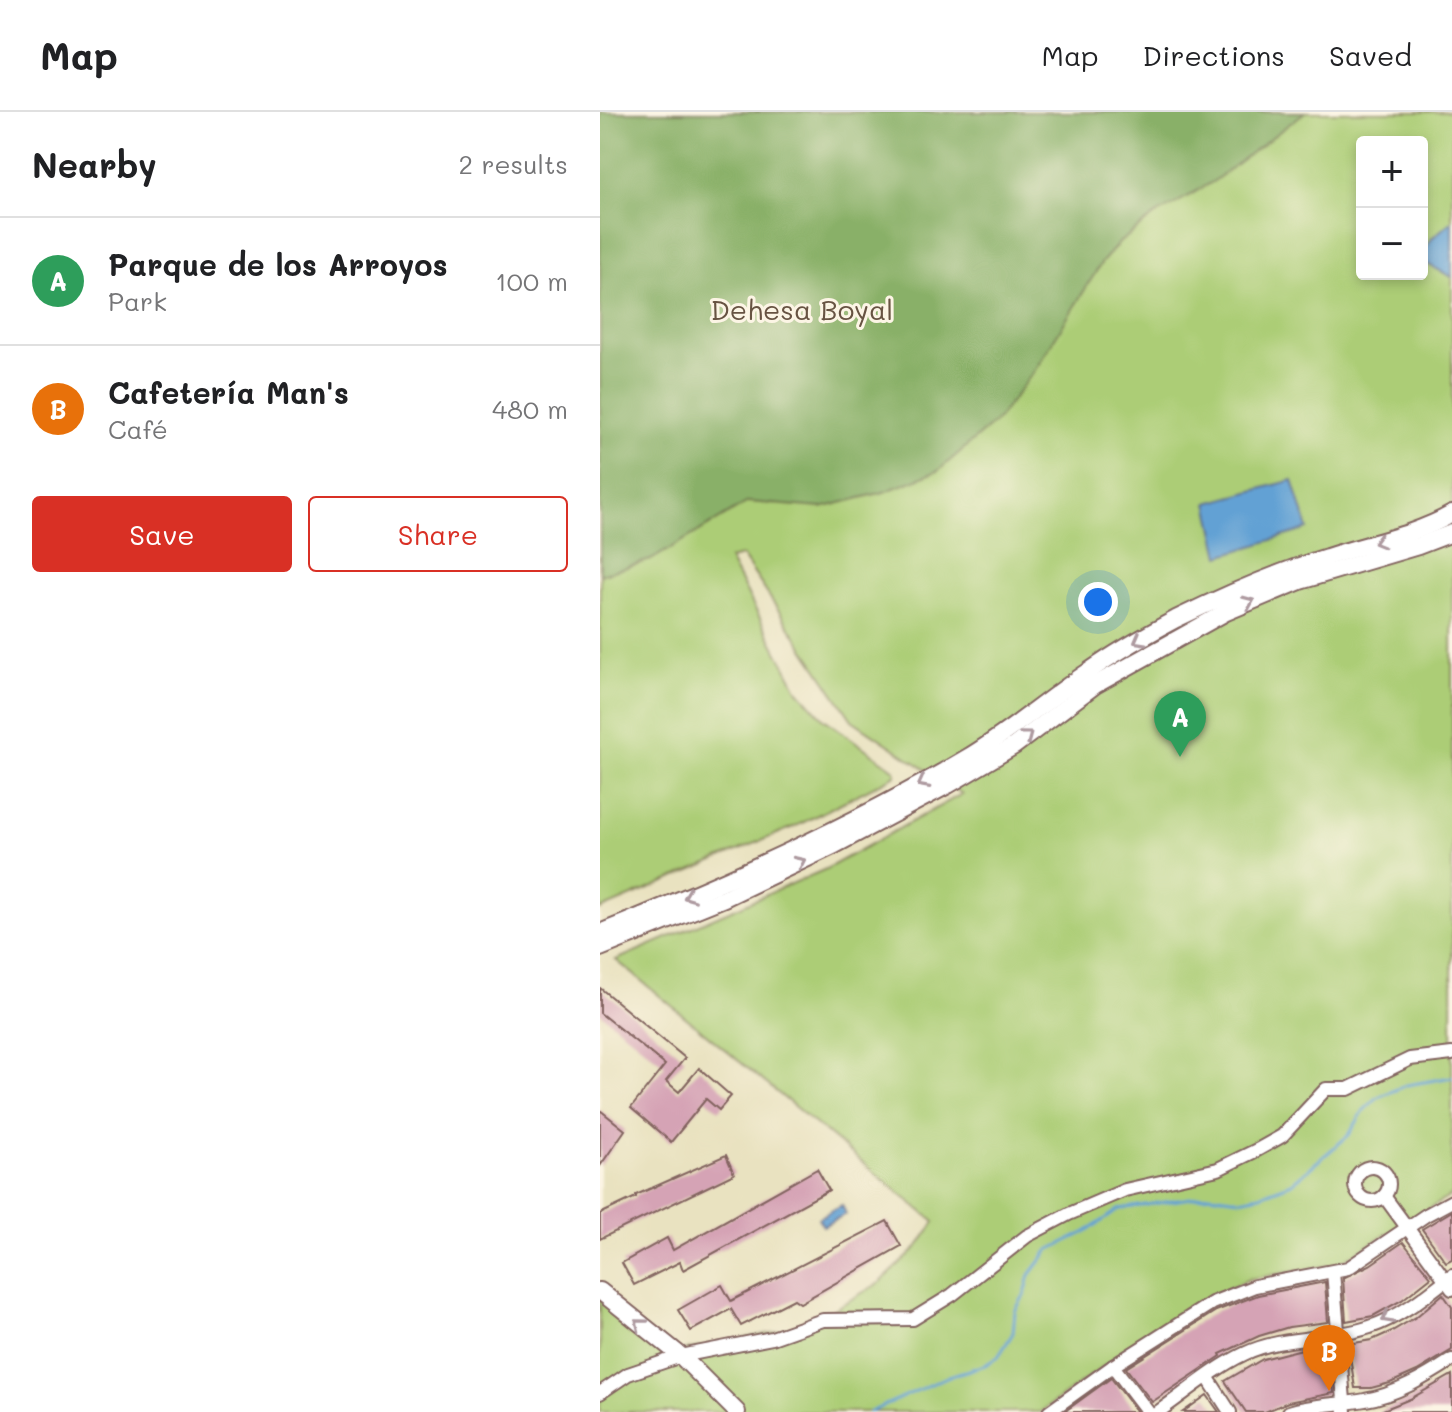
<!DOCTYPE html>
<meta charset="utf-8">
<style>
:root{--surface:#fff;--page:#f2f2f2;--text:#202124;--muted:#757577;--line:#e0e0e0;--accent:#d93025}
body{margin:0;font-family:Mali,sans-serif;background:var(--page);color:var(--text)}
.controls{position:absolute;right:24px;top:24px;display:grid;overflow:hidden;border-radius:8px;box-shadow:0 4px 12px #0003}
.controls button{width:72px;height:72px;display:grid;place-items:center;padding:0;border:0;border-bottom:2px solid var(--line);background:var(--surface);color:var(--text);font:40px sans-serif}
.you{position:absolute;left:498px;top:490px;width:28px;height:28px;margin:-20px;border:6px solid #fff;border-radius:50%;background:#1a73e8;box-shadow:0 0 0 12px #1a73e833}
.badge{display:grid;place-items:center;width:52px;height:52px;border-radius:50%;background:var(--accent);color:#fff;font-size:26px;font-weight:700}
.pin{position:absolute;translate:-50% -66px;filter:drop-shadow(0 2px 4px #0008)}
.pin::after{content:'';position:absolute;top:42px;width:28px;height:24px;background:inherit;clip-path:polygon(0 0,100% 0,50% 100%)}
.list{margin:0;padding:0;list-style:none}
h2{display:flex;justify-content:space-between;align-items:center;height:104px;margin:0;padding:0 32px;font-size:34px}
h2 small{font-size:26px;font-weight:400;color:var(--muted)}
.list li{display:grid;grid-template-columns:52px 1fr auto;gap:24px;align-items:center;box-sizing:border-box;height:128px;padding:0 32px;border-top:2px solid var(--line)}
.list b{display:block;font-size:30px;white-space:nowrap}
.list p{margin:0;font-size:26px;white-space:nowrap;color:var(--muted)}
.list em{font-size:26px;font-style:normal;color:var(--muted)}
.actions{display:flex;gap:16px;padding:24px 32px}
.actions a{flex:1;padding:18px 0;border:2px solid var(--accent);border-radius:8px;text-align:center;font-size:28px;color:var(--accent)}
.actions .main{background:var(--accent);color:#fff}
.map{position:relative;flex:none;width:852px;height:1300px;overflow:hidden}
header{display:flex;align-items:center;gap:48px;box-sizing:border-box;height:112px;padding:0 40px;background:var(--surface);border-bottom:2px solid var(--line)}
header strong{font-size:38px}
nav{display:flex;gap:44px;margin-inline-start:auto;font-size:28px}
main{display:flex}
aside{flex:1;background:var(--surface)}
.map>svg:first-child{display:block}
.green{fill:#accd76;stroke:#7b7650;stroke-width:2;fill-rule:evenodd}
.forest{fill:#89b067;stroke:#6a6849;stroke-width:2}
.water{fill:#62a1d4;stroke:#566080;stroke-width:2}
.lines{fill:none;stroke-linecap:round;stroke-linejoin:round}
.stream{stroke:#62a1d4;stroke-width:3}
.building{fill:#d5a3b5}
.street-casing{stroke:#82635f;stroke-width:16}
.secondary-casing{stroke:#82635f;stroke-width:20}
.street{stroke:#fff;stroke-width:12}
.secondary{stroke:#fff;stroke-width:16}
.oneway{stroke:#ae9aa0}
.labels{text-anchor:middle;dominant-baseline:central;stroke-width:6;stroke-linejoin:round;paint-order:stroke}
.park-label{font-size:28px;fill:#675342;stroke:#fcf5e5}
</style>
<header>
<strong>Map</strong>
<nav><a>Map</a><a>Directions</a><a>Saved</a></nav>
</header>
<main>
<aside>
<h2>Nearby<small>2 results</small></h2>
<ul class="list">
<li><span class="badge" style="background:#2e9e5b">A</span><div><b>Parque de los Arroyos</b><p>Park</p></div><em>100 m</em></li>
<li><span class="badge" style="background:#e8710a">B</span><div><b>Cafetería Man's</b><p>Café</p></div><em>480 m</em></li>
</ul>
<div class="actions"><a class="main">Save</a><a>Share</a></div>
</aside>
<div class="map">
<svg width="852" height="1300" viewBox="0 0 852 1300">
<rect width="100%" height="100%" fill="#fcf5e5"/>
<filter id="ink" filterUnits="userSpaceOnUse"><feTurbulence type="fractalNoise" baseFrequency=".0125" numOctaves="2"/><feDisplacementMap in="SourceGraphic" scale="16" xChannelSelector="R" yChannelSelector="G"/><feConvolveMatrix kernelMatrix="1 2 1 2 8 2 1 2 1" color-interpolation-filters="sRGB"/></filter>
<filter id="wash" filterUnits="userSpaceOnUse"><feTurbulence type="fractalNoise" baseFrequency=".006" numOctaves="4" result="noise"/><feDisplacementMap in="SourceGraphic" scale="32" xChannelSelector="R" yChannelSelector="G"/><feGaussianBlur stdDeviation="1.8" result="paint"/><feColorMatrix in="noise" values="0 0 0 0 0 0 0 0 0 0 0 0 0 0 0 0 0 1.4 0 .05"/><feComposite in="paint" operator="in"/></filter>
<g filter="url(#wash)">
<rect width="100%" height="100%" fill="#e9e2c0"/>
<!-- green -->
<path class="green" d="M0 0H852V1083L737 1152 649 1167 584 1197 440 1300H0V1186L67 1242 205 1214 281 1170 316 1137 335 1110 16 848 226 757 362 682 252 608 142 444 129 447 197 577 223 606 295 658 296 663 198 713 0 798ZM762 30H822V162H762Z"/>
<!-- forest -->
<polygon class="forest" points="0,0 705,0 614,69 553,105 520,130 502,150 435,258 396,309 338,359 284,380 221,396 148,390 51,448 0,463"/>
<!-- water -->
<g class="water">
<polygon points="852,109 852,165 827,152 824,138 833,125"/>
<polygon points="693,368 708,417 620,444 608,391"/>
<polygon points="242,1093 246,1102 223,1114 218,1106"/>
</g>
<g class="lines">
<!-- stream -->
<polyline class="stream" points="270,1300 349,1264 385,1253 398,1245 413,1221 415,1199 425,1182 430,1163 449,1138 486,1120 520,1097 610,1083 640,1087 660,1083 692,1071 749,1023 764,998 778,985 807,973 852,965"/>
</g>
<g id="blocks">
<!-- building -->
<g class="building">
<polygon points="0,876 85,946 66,969 79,980 99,956 131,984 119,998 106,987 71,1030 31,996 65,953 0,901"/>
<polygon points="0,998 25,1018 0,1054"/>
<polygon points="126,1043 134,1062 0,1127 0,1102 36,1085 36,1083"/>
<polygon points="217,1057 229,1078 83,1158 80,1150 34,1173 22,1151 67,1126 73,1138"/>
<polygon points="852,1099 852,1147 846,1150 822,1117"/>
<polygon points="287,1109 301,1134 200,1191 194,1187 141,1214 131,1197 91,1219 78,1198 122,1173 131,1189"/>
<polygon points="803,1130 831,1165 802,1188 773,1204 746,1209 743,1166 770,1153"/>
<polygon points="725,1170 728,1210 689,1215 659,1224 620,1242 621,1244 552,1290 526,1256 616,1199 658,1183"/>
<polygon points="843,1182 852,1195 852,1238 817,1259 790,1271 771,1276 755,1276 748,1232 772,1228 792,1219 816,1205"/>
<polygon points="730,1234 734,1281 688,1290 665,1300 646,1300 625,1269 663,1247 702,1237"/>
<polygon points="852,1263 852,1300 778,1300 810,1287"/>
<polygon points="511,1266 537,1300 464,1300"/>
<polygon points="607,1283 619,1300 583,1300"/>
</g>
</g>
</g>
<g filter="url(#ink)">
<use href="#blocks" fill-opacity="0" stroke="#82635f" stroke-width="2"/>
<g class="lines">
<!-- street casing -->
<g class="street-casing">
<g id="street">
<circle cx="772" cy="1072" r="17"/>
<polyline points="784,1084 852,1177"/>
<polyline points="733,1160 745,1300"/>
<polyline points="513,1254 548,1300"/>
<polyline points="608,1266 630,1300"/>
<polyline points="0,1281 28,1262 81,1244 172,1226 223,1208 313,1207 352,1183 427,1124 469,1102 525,1078 618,1057 657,1038 682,1024 726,977 748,977 810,947 852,942"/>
<polyline points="449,1300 513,1254 612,1191 655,1174 748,1156 826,1103 852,1089"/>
<path d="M558 1300C584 1282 616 1255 644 1242 683 1223 729 1229 770 1215 799 1206 828 1182 852 1163"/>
<path d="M689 1300C714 1292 739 1293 765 1288 796 1283 826 1265 852 1248"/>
</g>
</g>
<!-- secondary casing -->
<g class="secondary-casing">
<g id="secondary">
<path d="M0 821C125 770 249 716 365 647 409 621 446 588 488 560 516 540 546 523 576 507 625 483 675 461 727 445 769 431 813 424 852 402"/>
<polyline points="0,836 124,786 235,733 348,673 414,634 495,573 626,500 700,469 818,434 852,421"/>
<polyline points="0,1179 81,1244 137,1300"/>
</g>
</g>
<!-- street -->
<use href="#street" class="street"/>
<!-- secondary -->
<use href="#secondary" class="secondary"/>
</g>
<!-- one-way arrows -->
<defs><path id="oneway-chevron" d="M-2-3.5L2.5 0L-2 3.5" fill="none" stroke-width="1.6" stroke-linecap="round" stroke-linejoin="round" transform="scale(2)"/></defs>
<g class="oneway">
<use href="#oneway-chevron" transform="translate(779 430) rotate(164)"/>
<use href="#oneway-chevron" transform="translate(649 490) rotate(-23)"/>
<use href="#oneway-chevron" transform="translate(539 528) rotate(151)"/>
<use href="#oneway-chevron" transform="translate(427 624) rotate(-37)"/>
<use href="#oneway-chevron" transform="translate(323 671) rotate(152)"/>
<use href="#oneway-chevron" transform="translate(200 750) rotate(-25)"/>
<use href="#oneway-chevron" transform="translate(89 784) rotate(158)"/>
<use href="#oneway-chevron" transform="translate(787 1206) rotate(151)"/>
<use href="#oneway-chevron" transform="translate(40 1212) rotate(-141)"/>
</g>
</g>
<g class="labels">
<!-- park labels -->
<g class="park-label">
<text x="202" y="197">Dehesa Boyal</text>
</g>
</g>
</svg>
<div class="controls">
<button>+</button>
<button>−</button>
</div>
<div class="you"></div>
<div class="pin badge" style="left:580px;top:645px;background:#2e9e5b">A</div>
<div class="pin badge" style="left:729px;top:1279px;background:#e8710a">B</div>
</div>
</main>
